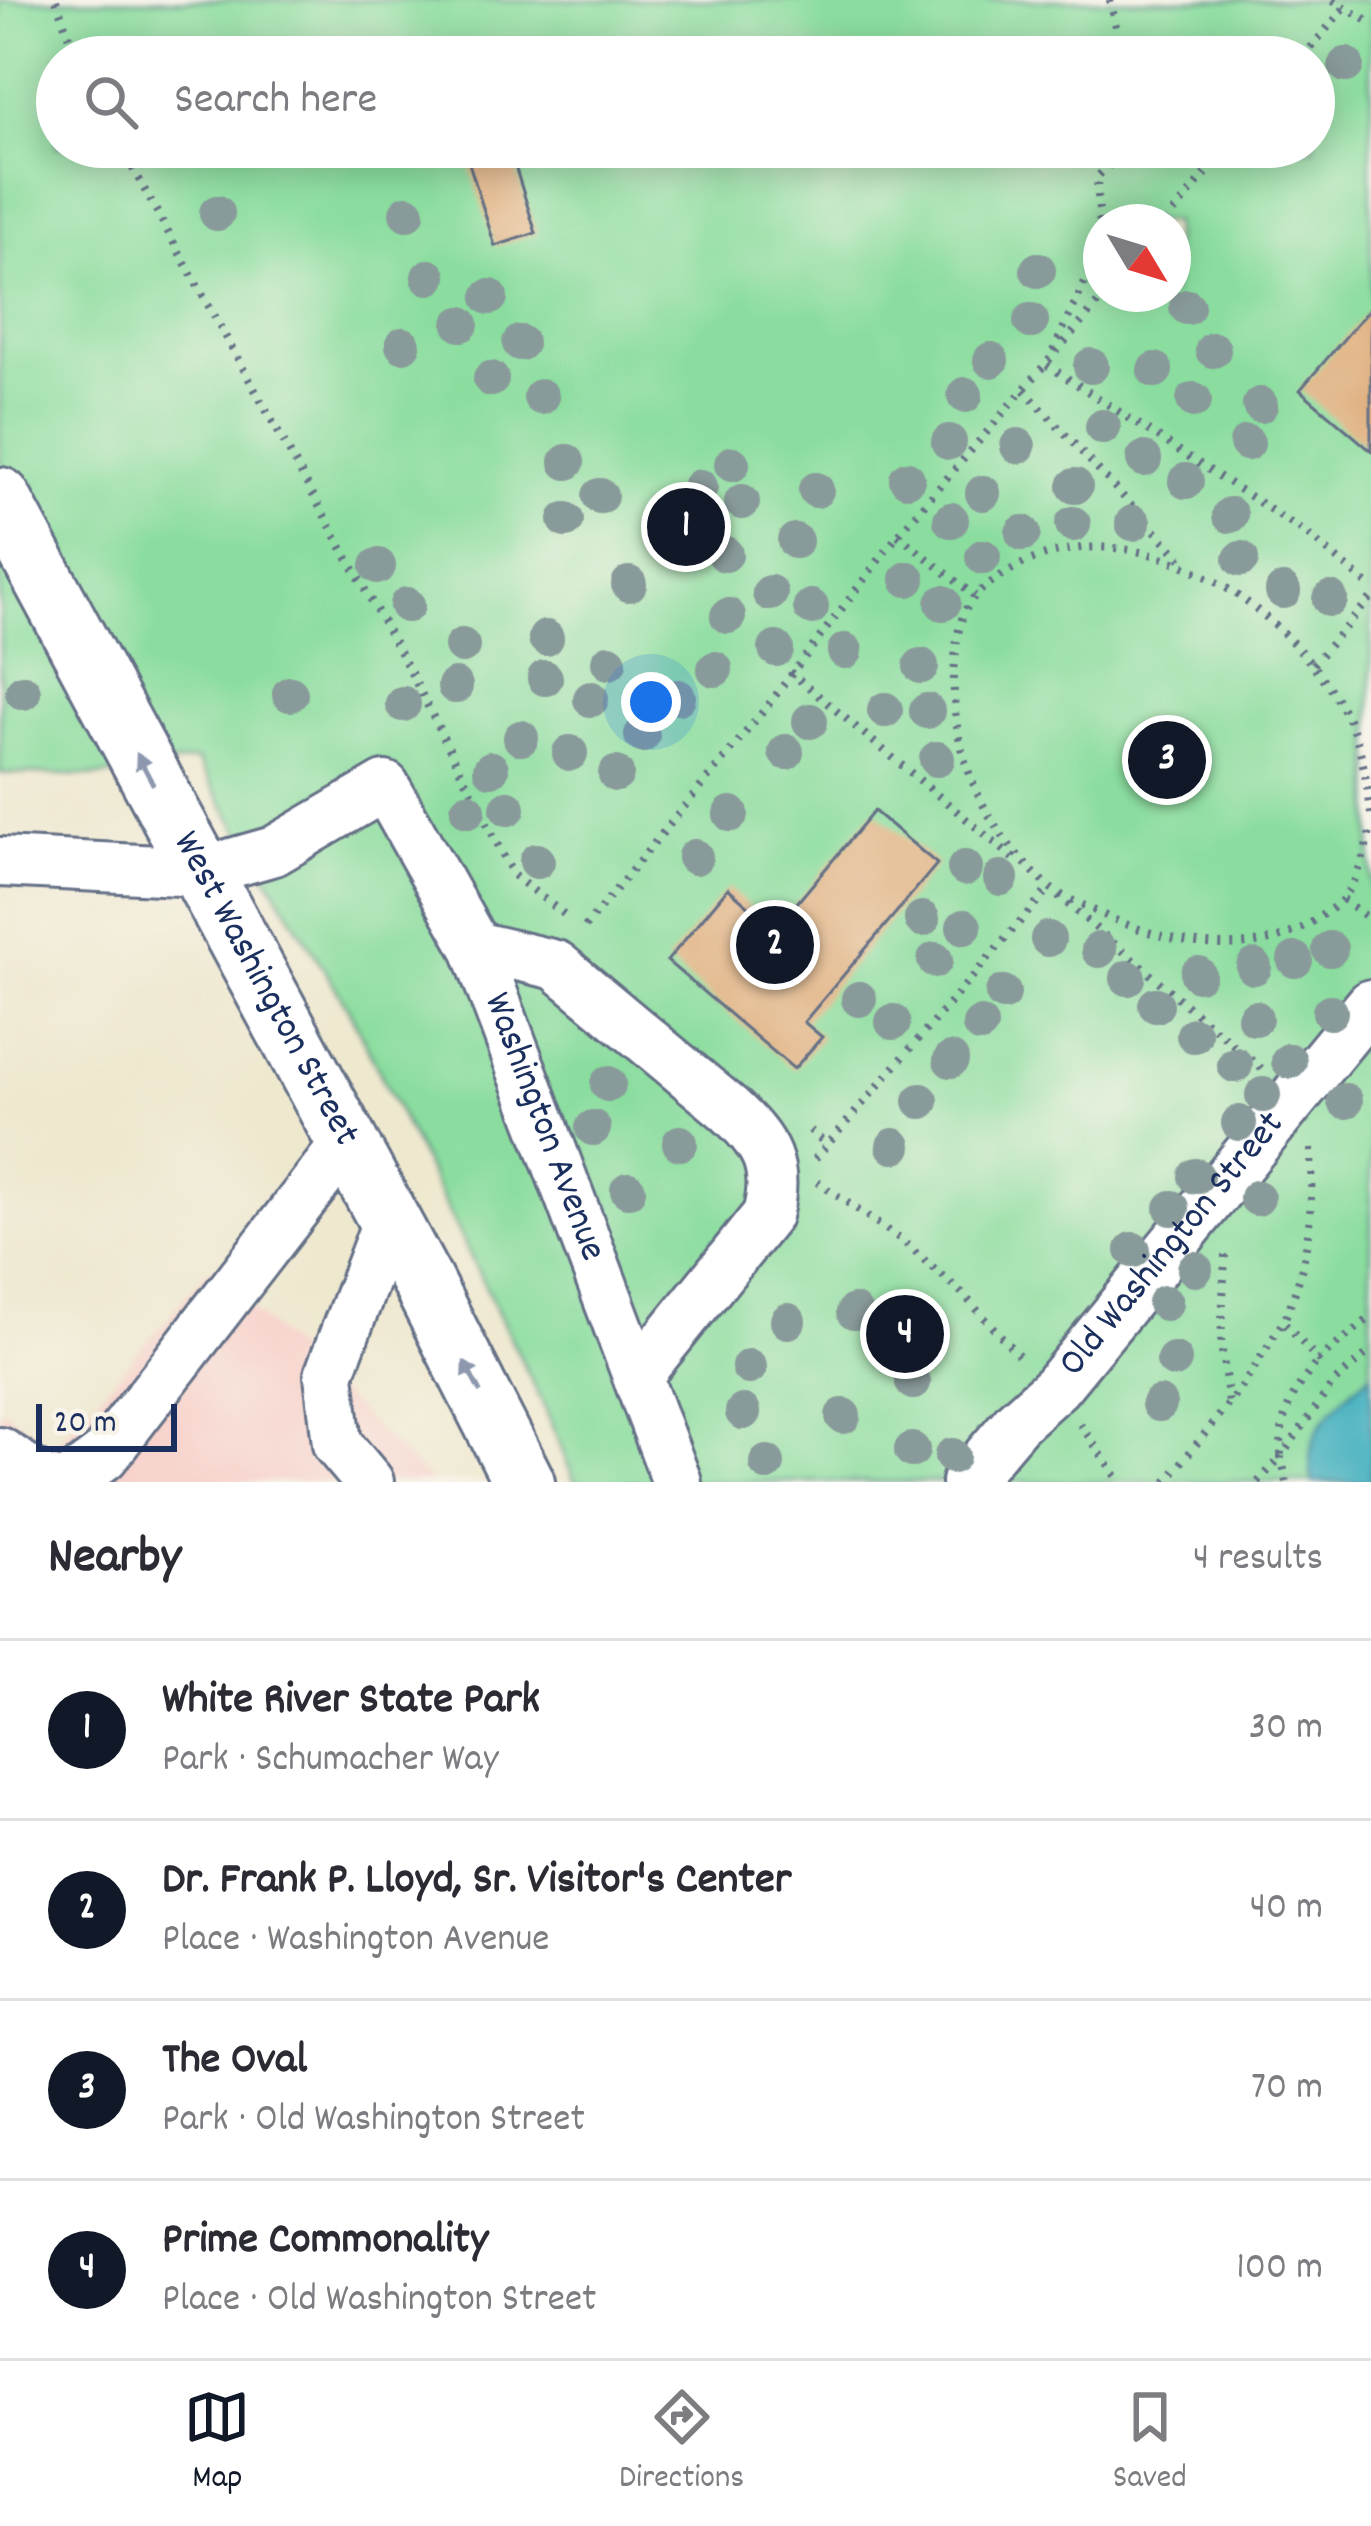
<!DOCTYPE html>
<meta charset="utf-8">
<style>
:root{--surface:#fff;--page:#f7f7f7;--text:#2b2b33;--muted:#7c7c81;--line:#e1e1e2;--accent:#111827}
body{margin:0;font-family:Dekko,sans-serif;background:var(--page);color:var(--text)}
.compass{position:absolute;left:1083px;top:204px;width:108px;height:108px;border-radius:50%;background:var(--surface);box-shadow:0 6px 30px #0003;rotate:128deg}
.scale{position:absolute;left:36px;bottom:30px;width:141px;box-sizing:border-box;padding-left:12px;border:6px solid #1b2f5e;border-top:0;font-size:33px;line-height:42px;white-space:nowrap;color:#1b2f5e;-webkit-text-stroke:9px #f7f3e8;paint-order:stroke}
.you{position:absolute;left:651px;top:702px;width:42px;height:42px;margin:-30px;border:9px solid #fff;border-radius:50%;background:#1a73e8;box-shadow:0 0 0 18px #1a73e833}
.badge{display:grid;place-items:center;width:78px;height:78px;border-radius:50%;background:var(--accent);color:#fff;font-size:39px;font-weight:700}
.pin{position:absolute;translate:-50% -50%;border:6px solid #fff;box-shadow:0 3px 12px #0006}
.list{margin:0;padding:0;list-style:none}
h2{display:flex;justify-content:space-between;align-items:center;height:156px;margin:0;padding:0 48px;font-size:51px}
h2 small{font-size:39px;font-weight:400;color:var(--muted)}
.list li{display:grid;grid-template-columns:78px 1fr auto;gap:36px;align-items:center;box-sizing:border-box;height:180px;padding:0 48px;border-top:3px solid var(--line)}
.list b{display:block;font-size:45px;white-space:nowrap}
.list p{margin:0;font-size:39px;white-space:nowrap;color:var(--muted)}
.list em{font-size:39px;font-style:normal;color:var(--muted)}
.icon{flex:none;width:66px;height:66px;fill:none;stroke:currentColor;stroke-width:2;stroke-linecap:round;stroke-linejoin:round}
.map{position:relative;flex:none;width:1371px;height:1482px;overflow:hidden}
.search{position:absolute;background:var(--surface);box-shadow:0 6px 30px #0003;left:36px;right:36px;top:36px;height:132px;display:flex;align-items:center;gap:30px;box-sizing:border-box;padding:0 42px;border-radius:66px;color:var(--muted);font-size:45px}
.sheet{height:876px;background:var(--surface)}
nav{display:flex;justify-content:space-around;align-items:center;box-sizing:border-box;height:168px;border-top:3px solid var(--line);background:var(--surface);font-size:33px;color:var(--muted)}
nav a{display:grid;justify-items:center;gap:6px}
nav .on{color:var(--accent)}
.map>svg:first-child{display:block}
.built{fill:#f7d0ca}
.green{fill:#8add9f;stroke:#52867e;stroke-width:3;fill-rule:evenodd}
.water{fill:#42b0bf;stroke:#2e708e;stroke-width:3}
.building{fill:#e0b181}
.lines{fill:none;stroke-linecap:round;stroke-linejoin:round}
.minor-casing{stroke:#657086;stroke-width:54}
.major-casing{stroke:#657086;stroke-width:66}
.path{stroke:#657086;stroke-width:8;stroke-dasharray:3 9;stroke-linecap:butt}
.minor{stroke:#fff;stroke-width:48}
.major{stroke:#fff;stroke-width:60}
.tree{fill:#899a9a}
.oneway{fill:#8d97ae}
.labels{text-anchor:middle;dominant-baseline:central;stroke-width:9;stroke-linejoin:round;paint-order:stroke}
.street-label{font-size:39px;fill:#1b2f5e;stroke:#f7f3e8}
</style>
<div class="map">
<svg width="1371" height="1482" viewBox="0 0 1371 1482">
<rect width="100%" height="100%" fill="#f7f3e8"/>
<filter id="ink" filterUnits="userSpaceOnUse"><feTurbulence type="fractalNoise" baseFrequency=".00833" numOctaves="2"/><feDisplacementMap in="SourceGraphic" scale="24" xChannelSelector="R" yChannelSelector="G"/><feConvolveMatrix kernelMatrix="1 2 1 2 8 2 1 2 1" color-interpolation-filters="sRGB"/></filter>
<filter id="wash" filterUnits="userSpaceOnUse"><feTurbulence type="fractalNoise" baseFrequency=".004" numOctaves="4" result="noise"/><feDisplacementMap in="SourceGraphic" scale="48" xChannelSelector="R" yChannelSelector="G"/><feGaussianBlur stdDeviation="2.7" result="paint"/><feColorMatrix in="noise" values="0 0 0 0 0 0 0 0 0 0 0 0 0 0 0 0 0 1.4 0 .05"/><feComposite in="paint" operator="in"/></filter>
<g filter="url(#wash)">
<rect width="100%" height="100%" fill="#eee8cf"/>
<!-- built -->
<polygon class="built" points="210,1269 431,1482 0,1482 0,1408 54,1448"/>
<!-- green -->
<path class="green" d="M0 0H1371V1482H575L544 1406 348 1008 196 760 102 776 0 773ZM57 57H1314V147H57ZM1101 222H1173V294H1101Z"/>
<!-- water -->
<path class="water" d="M1371 1374V1482H1313C1299 1432 1337 1403 1371 1374Z"/>
<g id="blocks">
<!-- building -->
<g class="building">
<polygon points="464,147 509,147 536,233 495,246"/>
<polygon points="1371,307 1371,451 1300,390"/>
<polygon points="874,811 937,864 804,1022 822,1037 794,1069 667,961 728,888 775,929"/>
</g>
</g>
</g>
<g filter="url(#ink)">
<use href="#blocks" fill-opacity="0" stroke="#657086" stroke-width="3"/>
<g class="lines">
<!-- minor casing -->
<g class="minor-casing">
<g id="minor">
<path id="s1" d="M0 862 200 872 274 851 385 786 475 946 677 1482"/>
<path d="M475 946 556 965 729 1109C765 1142 780 1166 767 1215L639 1374"/>
<polyline points="0,1452 43,1480 53,1482"/>
<polyline points="69,1482 104,1456 347,1142"/>
<polyline points="369,1482 337,1444 329,1375 388,1219"/>
<path id="s2" d="M966 1482 1017 1422 1056 1387 1371 1004"/>
</g>
</g>
<!-- major casing -->
<g class="major-casing">
<g id="major">
<path id="s3" d="M0 498 423 1283 524 1482"/>
</g>
</g>
<!-- path -->
<g class="path">
<polyline points="56,0 76,57"/>
<polyline points="1110,0 1123,57"/>
<polyline points="1333,0 1371,23"/>
<polyline points="1303,57 1345,7"/>
<polyline points="121,147 410,671 513,875 569,918"/>
<polyline points="1166,222 1228,147"/>
<polyline points="1101,246 1097,177 1128,147"/>
<polyline points="1053,351 1101,248"/>
<polyline points="1047,365 1305,532 1371,587"/>
<polyline points="1024,390 1185,563"/>
<polyline points="898,535 975,596"/>
<polyline points="1313,664 1371,598"/>
<polyline points="790,672 1019,863"/>
<path d="M1371 814C1366 782 1363 747 1347 717 1280 592 1109 484 980 591 956 612 956 647 954 675 951 758 985 829 1046 884 1056 894 1072 900 1085 906 1154 941 1250 967 1318 918 1327 911 1339 905 1346 895 1360 875 1365 851 1371 828"/>
<polyline points="1058,896 1262,1069"/>
<polyline points="1343,899 1371,920"/>
<polyline points="585,927 765,709 898,535 1106,294"/>
<polyline points="810,1130 827,1145"/>
<path d="M1311 1149C1313 1209 1309 1267 1283 1322L1318 1360 1371 1317"/>
<polyline points="815,1159 1049,888"/>
<polyline points="817,1182 899,1238 960,1291 1023,1360"/>
<polyline points="1225,1255 1221,1344 1229,1404"/>
<polyline points="1080,1424 1120,1482"/>
<polyline points="1166,1482 1242,1387 1283,1322"/>
<path d="M1258 1482 1281 1457C1280 1410 1291 1397 1318 1360"/>
<polyline points="1287,1482 1281,1457 1333,1383 1371,1350"/>
</g>
<!-- minor -->
<use href="#minor" class="minor"/>
<!-- major -->
<use href="#major" class="major"/>
</g>
<!-- trees -->
<g class="tree">
<circle cx="1346" cy="65" r="18"/>
<circle cx="217" cy="213" r="18"/>
<circle cx="407" cy="213" r="18"/>
<circle cx="1038" cy="270" r="18"/>
<circle cx="429" cy="277" r="18"/>
<circle cx="490" cy="297" r="18"/>
<circle cx="1187" cy="307" r="18"/>
<circle cx="1031" cy="321" r="18"/>
<circle cx="461" cy="324" r="18"/>
<circle cx="520" cy="343" r="18"/>
<circle cx="403" cy="345" r="18"/>
<circle cx="1213" cy="350" r="18"/>
<circle cx="991" cy="360" r="18"/>
<circle cx="1091" cy="366" r="18"/>
<circle cx="1155" cy="370" r="18"/>
<circle cx="491" cy="379" r="18"/>
<circle cx="965" cy="395" r="18"/>
<circle cx="541" cy="397" r="18"/>
<circle cx="1194" cy="400" r="18"/>
<circle cx="1260" cy="405" r="18"/>
<circle cx="1103" cy="427" r="18"/>
<circle cx="949" cy="442" r="18"/>
<circle cx="1247" cy="443" r="18"/>
<circle cx="1018" cy="446" r="18"/>
<circle cx="1144" cy="459" r="18"/>
<circle cx="567" cy="462" r="18"/>
<circle cx="732" cy="464" r="18"/>
<circle cx="907" cy="479" r="18"/>
<circle cx="1186" cy="481" r="18"/>
<circle cx="1075" cy="486" r="18"/>
<circle cx="700" cy="487" r="18"/>
<circle cx="816" cy="490" r="18"/>
<circle cx="983" cy="493" r="18"/>
<circle cx="600" cy="496" r="18"/>
<circle cx="742" cy="502" r="18"/>
<circle cx="1230" cy="515" r="18"/>
<circle cx="662" cy="517" r="18"/>
<circle cx="566" cy="520" r="18"/>
<circle cx="951" cy="520" r="18"/>
<circle cx="1133" cy="523" r="18"/>
<circle cx="1073" cy="524" r="18"/>
<circle cx="1023" cy="533" r="18"/>
<circle cx="795" cy="541" r="18"/>
<circle cx="725" cy="554" r="18"/>
<circle cx="983" cy="557" r="18"/>
<circle cx="1241" cy="559" r="18"/>
<circle cx="378" cy="566" r="18"/>
<circle cx="908" cy="579" r="18"/>
<circle cx="629" cy="584" r="18"/>
<circle cx="1283" cy="591" r="18"/>
<circle cx="770" cy="593" r="18"/>
<circle cx="1330" cy="599" r="18"/>
<circle cx="943" cy="603" r="18"/>
<circle cx="407" cy="605" r="18"/>
<circle cx="811" cy="607" r="18"/>
<circle cx="728" cy="616" r="18"/>
<circle cx="546" cy="638" r="18"/>
<circle cx="462" cy="646" r="18"/>
<circle cx="776" cy="649" r="18"/>
<circle cx="845" cy="651" r="18"/>
<circle cx="609" cy="662" r="18"/>
<circle cx="921" cy="666" r="18"/>
<circle cx="715" cy="669" r="18"/>
<circle cx="545" cy="678" r="18"/>
<circle cx="455" cy="686" r="18"/>
<circle cx="23" cy="692" r="18"/>
<circle cx="290" cy="694" r="18"/>
<circle cx="678" cy="697" r="18"/>
<circle cx="591" cy="699" r="18"/>
<circle cx="403" cy="704" r="18"/>
<circle cx="885" cy="710" r="18"/>
<circle cx="927" cy="711" r="18"/>
<circle cx="810" cy="721" r="18"/>
<circle cx="642" cy="735" r="18"/>
<circle cx="521" cy="738" r="18"/>
<circle cx="786" cy="752" r="18"/>
<circle cx="570" cy="753" r="18"/>
<circle cx="937" cy="759" r="18"/>
<circle cx="491" cy="769" r="18"/>
<circle cx="616" cy="774" r="18"/>
<circle cx="508" cy="808" r="18"/>
<circle cx="468" cy="810" r="18"/>
<circle cx="731" cy="814" r="18"/>
<circle cx="695" cy="857" r="18"/>
<circle cx="537" cy="861" r="18"/>
<circle cx="965" cy="868" r="18"/>
<circle cx="1001" cy="878" r="18"/>
<circle cx="922" cy="919" r="18"/>
<circle cx="964" cy="927" r="18"/>
<circle cx="1048" cy="939" r="18"/>
<circle cx="1330" cy="949" r="18"/>
<circle cx="1099" cy="950" r="18"/>
<circle cx="935" cy="960" r="18"/>
<circle cx="1295" cy="960" r="18"/>
<circle cx="1254" cy="967" r="18"/>
<circle cx="1198" cy="974" r="18"/>
<circle cx="1128" cy="978" r="18"/>
<circle cx="1003" cy="993" r="18"/>
<circle cx="859" cy="999" r="18"/>
<circle cx="1156" cy="1005" r="18"/>
<circle cx="1330" cy="1012" r="18"/>
<circle cx="1255" cy="1018" r="18"/>
<circle cx="893" cy="1022" r="18"/>
<circle cx="980" cy="1025" r="18"/>
<circle cx="1194" cy="1035" r="18"/>
<circle cx="951" cy="1060" r="18"/>
<circle cx="1289" cy="1061" r="18"/>
<circle cx="1235" cy="1065" r="18"/>
<circle cx="608" cy="1084" r="18"/>
<circle cx="1263" cy="1095" r="18"/>
<circle cx="921" cy="1101" r="18"/>
<circle cx="1345" cy="1101" r="18"/>
<circle cx="1239" cy="1123" r="18"/>
<circle cx="593" cy="1128" r="18"/>
<circle cx="680" cy="1143" r="18"/>
<circle cx="894" cy="1146" r="18"/>
<circle cx="1196" cy="1176" r="18"/>
<circle cx="628" cy="1190" r="18"/>
<circle cx="1257" cy="1198" r="18"/>
<circle cx="1172" cy="1208" r="18"/>
<circle cx="1133" cy="1250" r="18"/>
<circle cx="1195" cy="1269" r="18"/>
<circle cx="1165" cy="1303" r="18"/>
<circle cx="854" cy="1312" r="18"/>
<circle cx="788" cy="1321" r="18"/>
<circle cx="1174" cy="1360" r="18"/>
<circle cx="749" cy="1367" r="18"/>
<circle cx="913" cy="1382" r="18"/>
<circle cx="1159" cy="1404" r="18"/>
<circle cx="743" cy="1412" r="18"/>
<circle cx="843" cy="1416" r="18"/>
<circle cx="912" cy="1450" r="18"/>
<circle cx="952" cy="1456" r="18"/>
<circle cx="767" cy="1463" r="18"/>
</g>
<!-- one-way arrows -->
<defs><path id="oneway-solid" d="M-6-.8H1V-3.2L6.5 0L1 3.2V.8H-6Z" transform="scale(3)"/></defs>
<g class="oneway">
<use href="#oneway-solid" transform="translate(145 769) rotate(-118)"/>
<use href="#oneway-solid" transform="translate(472 1377) rotate(-118)"/>
</g>
</g>
<g class="labels">
<!-- street labels -->
<g class="street-label">
<text stroke="none"><textPath href="#s3" startOffset="558">West Washington Street</textPath></text>
<text stroke="none"><textPath href="#s1" startOffset="783">Washington Avenue</textPath></text>
<text stroke="none"><textPath href="#s2" startOffset="315">Old Washington Street</textPath></text>
</g>
</g>
</svg>
<svg class="compass" viewBox="-18 -18 36 36"><path d="M0-13l5 13h-10z" fill="#e53935"/><path d="M0 13l5-13h-10z" fill="#7c7c81"/></svg>
<div class="scale">20 m</div>
<div class="you"></div>
<div class="pin badge" style="left:686px;top:527px">1</div>
<div class="pin badge" style="left:775px;top:945px">2</div>
<div class="pin badge" style="left:1167px;top:760px">3</div>
<div class="pin badge" style="left:905px;top:1334px">4</div>
<div class="search"><svg class="icon" aria-label="search" viewBox="0 0 24 24"><circle cx="10" cy="10" r="6"/><path d="M15 15l6 6"/></svg>Search here</div>
</div>
<section class="sheet">
<h2>Nearby<small>4 results</small></h2>
<ul class="list">
<li><span class="badge">1</span><div><b>White River State Park</b><p>Park · Schumacher Way</p></div><em>30 m</em></li>
<li><span class="badge">2</span><div><b>Dr. Frank P. Lloyd, Sr. Visitor's Center</b><p>Place · Washington Avenue</p></div><em>40 m</em></li>
<li><span class="badge">3</span><div><b>The Oval</b><p>Park · Old Washington Street</p></div><em>70 m</em></li>
<li><span class="badge">4</span><div><b>Prime Commonality</b><p>Place · Old Washington Street</p></div><em>100 m</em></li>
</ul>
</section>
<nav>
<a class="on"><svg class="icon" aria-label="map" viewBox="0 0 24 24"><path d="M3 6l6-2 6 2 6-2v14l-6 2-6-2-6 2zM9 4v14M15 6v14"/></svg>Map</a>
<a><svg class="icon" aria-label="directions" viewBox="0 0 24 24"><path d="M12 3l9 9-9 9-9-9zM9 14v-3h6M13 9l2 2-2 2"/></svg>Directions</a>
<a><svg class="icon" aria-label="saved" viewBox="0 0 24 24"><path d="M7 4h10v16l-5-4-5 4z"/></svg>Saved</a>
</nav>
